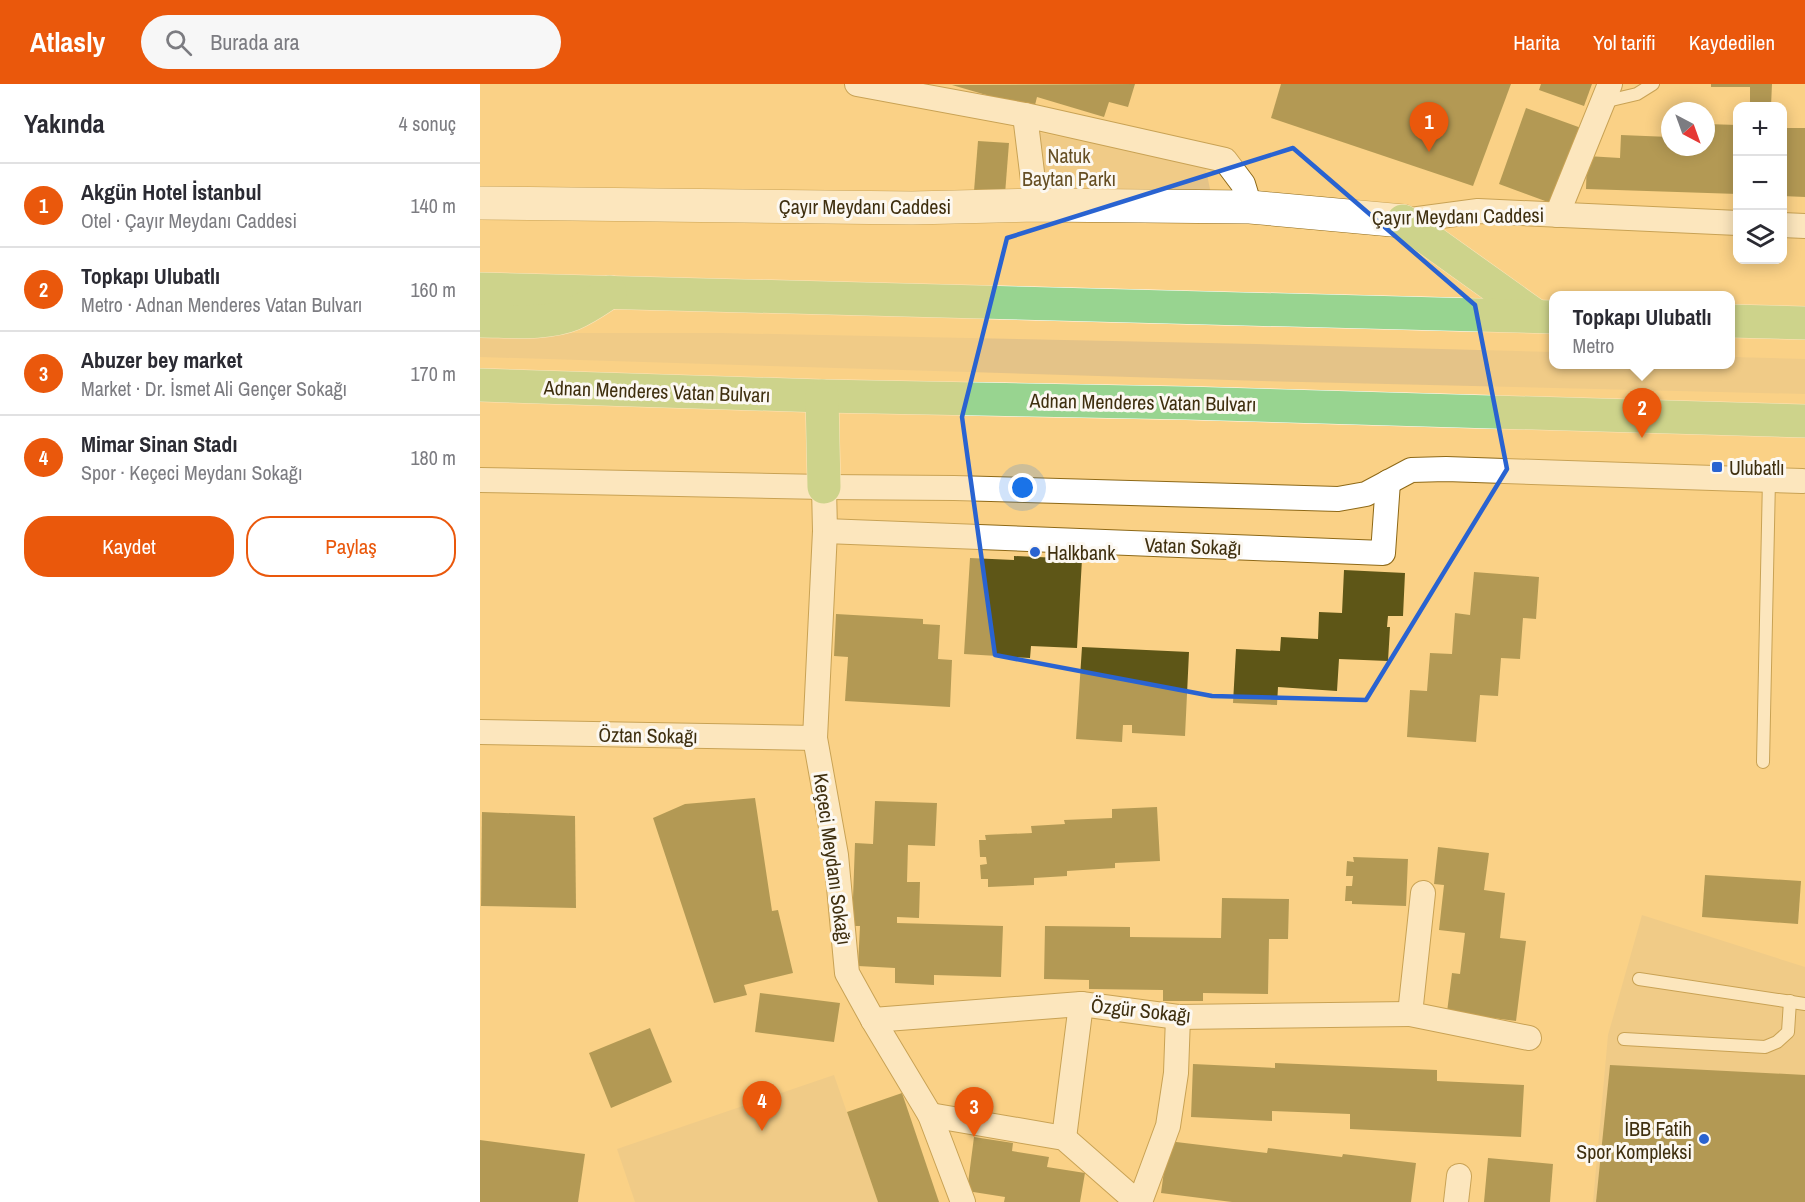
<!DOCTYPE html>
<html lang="tr">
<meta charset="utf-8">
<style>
:root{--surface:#fff;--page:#f7f7f7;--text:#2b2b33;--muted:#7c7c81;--line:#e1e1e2;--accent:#ea580c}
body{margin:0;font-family:"Archivo Narrow",sans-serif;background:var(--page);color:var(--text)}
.controls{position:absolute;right:18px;top:18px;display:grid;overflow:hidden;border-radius:12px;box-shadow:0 3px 15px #0003}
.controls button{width:54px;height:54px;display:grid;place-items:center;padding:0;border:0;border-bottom:2px solid var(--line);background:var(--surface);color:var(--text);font:30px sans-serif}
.compass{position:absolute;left:1181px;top:18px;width:54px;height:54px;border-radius:50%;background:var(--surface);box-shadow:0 3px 15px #0003;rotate:139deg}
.you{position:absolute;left:543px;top:404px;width:21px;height:21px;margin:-15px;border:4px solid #fff;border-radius:50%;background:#1a73e8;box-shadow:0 0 0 9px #1a73e833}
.badge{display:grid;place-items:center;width:39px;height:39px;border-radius:50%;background:var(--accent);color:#fff;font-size:20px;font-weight:700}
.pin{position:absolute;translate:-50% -50px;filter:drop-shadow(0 2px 3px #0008)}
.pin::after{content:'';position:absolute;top:32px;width:21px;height:18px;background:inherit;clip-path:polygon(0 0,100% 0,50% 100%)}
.popup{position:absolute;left:1069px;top:207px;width:186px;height:78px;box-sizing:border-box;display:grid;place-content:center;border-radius:12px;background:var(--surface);filter:drop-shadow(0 2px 4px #0005);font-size:20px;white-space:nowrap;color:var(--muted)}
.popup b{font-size:22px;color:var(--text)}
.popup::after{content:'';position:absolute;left:50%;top:100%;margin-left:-12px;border:12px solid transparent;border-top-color:var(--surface)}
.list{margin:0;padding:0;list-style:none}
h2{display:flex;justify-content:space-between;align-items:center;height:78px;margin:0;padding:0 24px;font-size:26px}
h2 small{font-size:20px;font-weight:400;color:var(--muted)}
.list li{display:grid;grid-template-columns:39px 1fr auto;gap:18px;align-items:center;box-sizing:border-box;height:84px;padding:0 24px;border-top:2px solid var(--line)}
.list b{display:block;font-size:22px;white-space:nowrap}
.list p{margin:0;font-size:20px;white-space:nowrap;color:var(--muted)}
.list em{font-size:20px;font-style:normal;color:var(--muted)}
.actions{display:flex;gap:12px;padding:18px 24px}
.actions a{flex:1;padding:14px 0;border:2px solid var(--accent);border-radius:24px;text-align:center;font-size:21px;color:var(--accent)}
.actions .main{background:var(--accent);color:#fff}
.icon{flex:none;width:33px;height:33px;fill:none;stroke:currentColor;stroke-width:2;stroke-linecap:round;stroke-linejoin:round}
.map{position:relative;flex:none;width:1325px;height:1118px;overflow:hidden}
header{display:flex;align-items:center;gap:36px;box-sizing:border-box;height:84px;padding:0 30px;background:var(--accent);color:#fff}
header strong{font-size:28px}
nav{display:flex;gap:33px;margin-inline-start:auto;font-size:21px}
.search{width:420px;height:54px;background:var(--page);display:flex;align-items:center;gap:15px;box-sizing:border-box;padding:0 21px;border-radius:33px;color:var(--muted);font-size:22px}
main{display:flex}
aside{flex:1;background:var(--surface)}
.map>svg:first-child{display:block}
.green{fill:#e4c388}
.building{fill:#5e5617}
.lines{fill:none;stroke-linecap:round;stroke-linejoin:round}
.lane-casing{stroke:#8e6917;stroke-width:14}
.street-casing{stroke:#8e6917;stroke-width:26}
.secondary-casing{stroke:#8e6917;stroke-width:34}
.primary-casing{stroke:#fff;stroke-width:34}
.lane{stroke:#fff;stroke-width:12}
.street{stroke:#fff;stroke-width:24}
.secondary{stroke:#fff;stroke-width:33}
.primary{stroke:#98d490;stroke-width:33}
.marked{fill:none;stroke:#2963d1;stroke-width:4.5;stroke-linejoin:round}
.poi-dot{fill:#2963d1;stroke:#fcf8f1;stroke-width:2}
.labels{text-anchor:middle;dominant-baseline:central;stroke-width:6;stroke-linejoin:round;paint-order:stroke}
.park-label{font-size:20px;fill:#654e23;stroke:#fcf8f1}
.street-label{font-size:20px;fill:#3f2f0f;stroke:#fcf8f1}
.poi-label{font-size:20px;fill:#3f2f0f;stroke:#fcf8f1;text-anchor:start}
</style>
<header>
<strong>Atlasly</strong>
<div class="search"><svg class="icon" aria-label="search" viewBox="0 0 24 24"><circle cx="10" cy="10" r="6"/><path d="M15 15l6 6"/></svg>Burada ara</div>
<nav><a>Harita</a><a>Yol tarifi</a><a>Kaydedilen</a></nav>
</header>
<main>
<aside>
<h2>Yakında<small>4 sonuç</small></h2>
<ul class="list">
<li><span class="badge">1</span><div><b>Akgün Hotel İstanbul</b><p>Otel · Çayır Meydanı Caddesi</p></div><em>140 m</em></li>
<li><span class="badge">2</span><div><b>Topkapı Ulubatlı</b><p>Metro · Adnan Menderes Vatan Bulvarı</p></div><em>160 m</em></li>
<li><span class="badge">3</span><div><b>Abuzer bey market</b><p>Market · Dr. İsmet Ali Gençer Sokağı</p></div><em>170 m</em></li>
<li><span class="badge">4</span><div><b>Mimar Sinan Stadı</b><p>Spor · Keçeci Meydanı Sokağı</p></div><em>180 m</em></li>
</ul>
<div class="actions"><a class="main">Kaydet</a><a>Paylaş</a></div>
</aside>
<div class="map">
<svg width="1325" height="1118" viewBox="0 0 1325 1118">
<rect width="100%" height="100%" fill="#fad186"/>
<!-- green -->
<g class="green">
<polygon points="556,48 725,81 731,110 567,109"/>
<polygon points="0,249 241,249 776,260 1073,268 1074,280 1250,280 1251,273 1325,275 1325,310 782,297 0,273"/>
<polygon points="1162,831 1325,883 1325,1118 1113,1118 1128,951"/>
<polygon points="354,991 398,1118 155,1118 137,1065"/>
</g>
<!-- building -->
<g class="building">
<polygon points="655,0 648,23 629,18 624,33 557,13 554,25 472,1"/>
<polygon points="801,0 1031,0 993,102 791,34"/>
<polygon points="1061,0 1112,0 1104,22 1059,6"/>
<polygon points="1231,0 1292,0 1291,22 1270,22 1270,3 1231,3"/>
<polygon points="1046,24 1104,45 1076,121 1019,100"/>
<polygon points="1226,40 1258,41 1258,110 1106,105 1107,72 1140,74 1141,51 1190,53 1190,63 1226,63"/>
<polygon points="1302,44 1325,44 1325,113 1302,112"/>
<polygon points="498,57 529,59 525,110 494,107"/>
<polygon points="534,472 602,475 597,564 551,562 550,574 484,570 490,474 534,476"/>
<polygon points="864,486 925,489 923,532 908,532 907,543 910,543 908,577 859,575 857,607 798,603 797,621 753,619 756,565 800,567 801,553 838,555 839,528 862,529"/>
<polygon points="994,488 1059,493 1056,535 1043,534 1040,575 1021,574 1018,612 1000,611 996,658 927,653 930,606 947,607 950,569 972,570 975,529 990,531"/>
<polygon points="356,530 443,535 443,540 460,541 458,575 472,576 470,623 365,617 368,573 354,572"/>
<polygon points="602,563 709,568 705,652 652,649 652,641 643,641 642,658 596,655"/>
<polygon points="275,714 292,827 298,826 313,889 264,901 267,911 234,919 173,734 205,720"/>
<polygon points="395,717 457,719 455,762 428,761 427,798 440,798 439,834 417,833 417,839 523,842 521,893 454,891 454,901 415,899 415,884 378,882 380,842 372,842 375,759 393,760"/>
<polygon points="677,723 680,777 635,779 635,784 587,787 587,792 554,794 554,801 508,803 508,795 501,795 500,781 507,780 506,773 500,773 499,756 506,756 505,751 552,749 551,742 585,740 584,736 632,734 632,725"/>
<polygon points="2,728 95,732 96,824 1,822"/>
<polygon points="958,763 1009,769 1004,806 1025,809 1020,854 1046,857 1036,937 967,928 972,889 980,890 985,849 959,846 964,801 954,800"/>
<polygon points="873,773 928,775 926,822 872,820 872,817 865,817 866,802 872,802 873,792 866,792 867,777 874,778"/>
<polygon points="1225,791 1321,797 1318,840 1222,833"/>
<polygon points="742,814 809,815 808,855 789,855 788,910 723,909 723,917 683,917 683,906 609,905 609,896 564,895 565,842 650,843 650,853 741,854"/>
<polygon points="280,909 360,919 354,958 275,948"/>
<polygon points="170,944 192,998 131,1024 109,969"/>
<polygon points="795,979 957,986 957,997 1044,1001 1041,1053 870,1045 870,1030 792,1027 792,1037 711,1033 713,980 795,984"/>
<polygon points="1130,981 1325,991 1325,1118 1116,1118"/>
<polygon points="422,1009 459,1118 398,1118 367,1028"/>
<polygon points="494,1053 533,1059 532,1067 569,1073 567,1083 605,1089 600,1118 524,1118 525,1113 487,1107"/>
<polygon points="0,1056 105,1070 98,1118 0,1118"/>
<polygon points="688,1057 787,1069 788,1064 862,1073 863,1070 936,1079 931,1118 752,1118 681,1109"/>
<polygon points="1008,1074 1073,1080 1070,1118 1004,1118"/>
</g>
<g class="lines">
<!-- lane casing -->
<g class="lane-casing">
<g id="lane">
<polyline points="1123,18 1157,10 1173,0"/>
<polyline points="1283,678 1289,395"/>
<polyline points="1159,895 1325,920"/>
<polyline points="1144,955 1285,963 1297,958 1308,948 1310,917"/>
</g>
</g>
<!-- street casing -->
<g class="street-casing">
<g id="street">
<polyline points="377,0 545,31 745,76 763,100 770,123"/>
<polyline points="545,31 556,121"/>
<polyline points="1077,131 1130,0"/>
<polyline points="923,137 998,127 1258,139"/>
<polyline points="1302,141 1325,142"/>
<polyline points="0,396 344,403 474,404 858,415 886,410 931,386 966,385 1322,397"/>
<polyline points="344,403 345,447 335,654 356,771 367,889 393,936 450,1031 483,1118"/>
<polyline points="345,447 903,469 908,398"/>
<polyline points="0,648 335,654"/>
<polyline points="943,809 930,930 1049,954"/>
<polyline points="393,936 601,920 698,933 930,930"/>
<polyline points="450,1031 584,1054 657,1118"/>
<polyline points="584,1054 601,920"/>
<polyline points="660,1118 688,1042 696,989 698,933"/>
<polyline points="976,1118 979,1092"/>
</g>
</g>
<!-- secondary casing -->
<g class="secondary-casing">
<polyline id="secondary" points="0,119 432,124 556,121 770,123 923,137"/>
</g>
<!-- primary casing -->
<g class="primary-casing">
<g id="primary">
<polyline points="923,137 1056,232"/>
<polyline points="0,205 1074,233"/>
<path d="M0 237C29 237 66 241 93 230 107 224 118 216 130 208"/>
<polyline points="1250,237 1325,239"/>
<polyline points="0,301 342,312 706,319 1325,337"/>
<polyline points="342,312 344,403"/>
</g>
</g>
<!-- lane -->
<use href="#lane" class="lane"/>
<!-- street -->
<use href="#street" class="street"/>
<!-- secondary -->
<use href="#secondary" class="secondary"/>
<!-- primary -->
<use href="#primary" class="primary"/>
</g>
<!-- marked area -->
<path d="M0 0H1325V1118H0ZM813 64 995 221 1027 385 886 616 732 612 515 571 482 333 527 154Z" fill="#fad186" fill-opacity=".55" fill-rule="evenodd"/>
<path class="marked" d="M813 64 995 221 1027 385 886 616 732 612 515 571 482 333 527 154Z"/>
<!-- markers -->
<g class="poi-dot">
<rect x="1231" y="377" width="12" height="12" rx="3"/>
<circle cx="555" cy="468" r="6"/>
<circle cx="1224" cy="1055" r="6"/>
</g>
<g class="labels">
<!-- park labels -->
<g class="park-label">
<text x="589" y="71">Natuk<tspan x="589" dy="23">Baytan Parkı</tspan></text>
</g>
<!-- street labels -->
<g class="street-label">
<text x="385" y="122">Çayır Meydanı Caddesi</text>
<text transform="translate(978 132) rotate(-1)">Çayır Meydanı Caddesi</text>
<text transform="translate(177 307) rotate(2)">Adnan Menderes Vatan Bulvarı</text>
<text transform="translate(663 318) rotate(1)">Adnan Menderes Vatan Bulvarı</text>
<text transform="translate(713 462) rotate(2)">Vatan Sokağı</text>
<text transform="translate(168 651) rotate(1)">Öztan Sokağı</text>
<text transform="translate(353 775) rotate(82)">Keçeci Meydanı Sokağı</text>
<text transform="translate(661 926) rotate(6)">Özgür Sokağı</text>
</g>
<!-- poi labels -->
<g class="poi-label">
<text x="1249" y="383">Ulubatlı</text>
<text x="567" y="468">Halkbank</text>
<text x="1212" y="1044" text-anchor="end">İBB Fatih<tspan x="1212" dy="23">Spor Kompleksi</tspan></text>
</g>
</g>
</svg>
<div class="controls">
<button>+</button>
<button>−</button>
<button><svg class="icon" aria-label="layers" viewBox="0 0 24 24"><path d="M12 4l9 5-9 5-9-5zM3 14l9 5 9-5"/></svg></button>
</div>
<svg class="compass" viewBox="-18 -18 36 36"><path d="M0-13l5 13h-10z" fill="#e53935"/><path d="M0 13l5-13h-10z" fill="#7c7c81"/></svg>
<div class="you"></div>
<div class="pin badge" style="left:949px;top:68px">1</div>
<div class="pin badge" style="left:1162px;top:354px">2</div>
<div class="popup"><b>Topkapı Ulubatlı</b>Metro</div>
<div class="pin badge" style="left:494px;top:1053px">3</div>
<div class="pin badge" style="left:282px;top:1047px">4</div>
</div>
</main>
